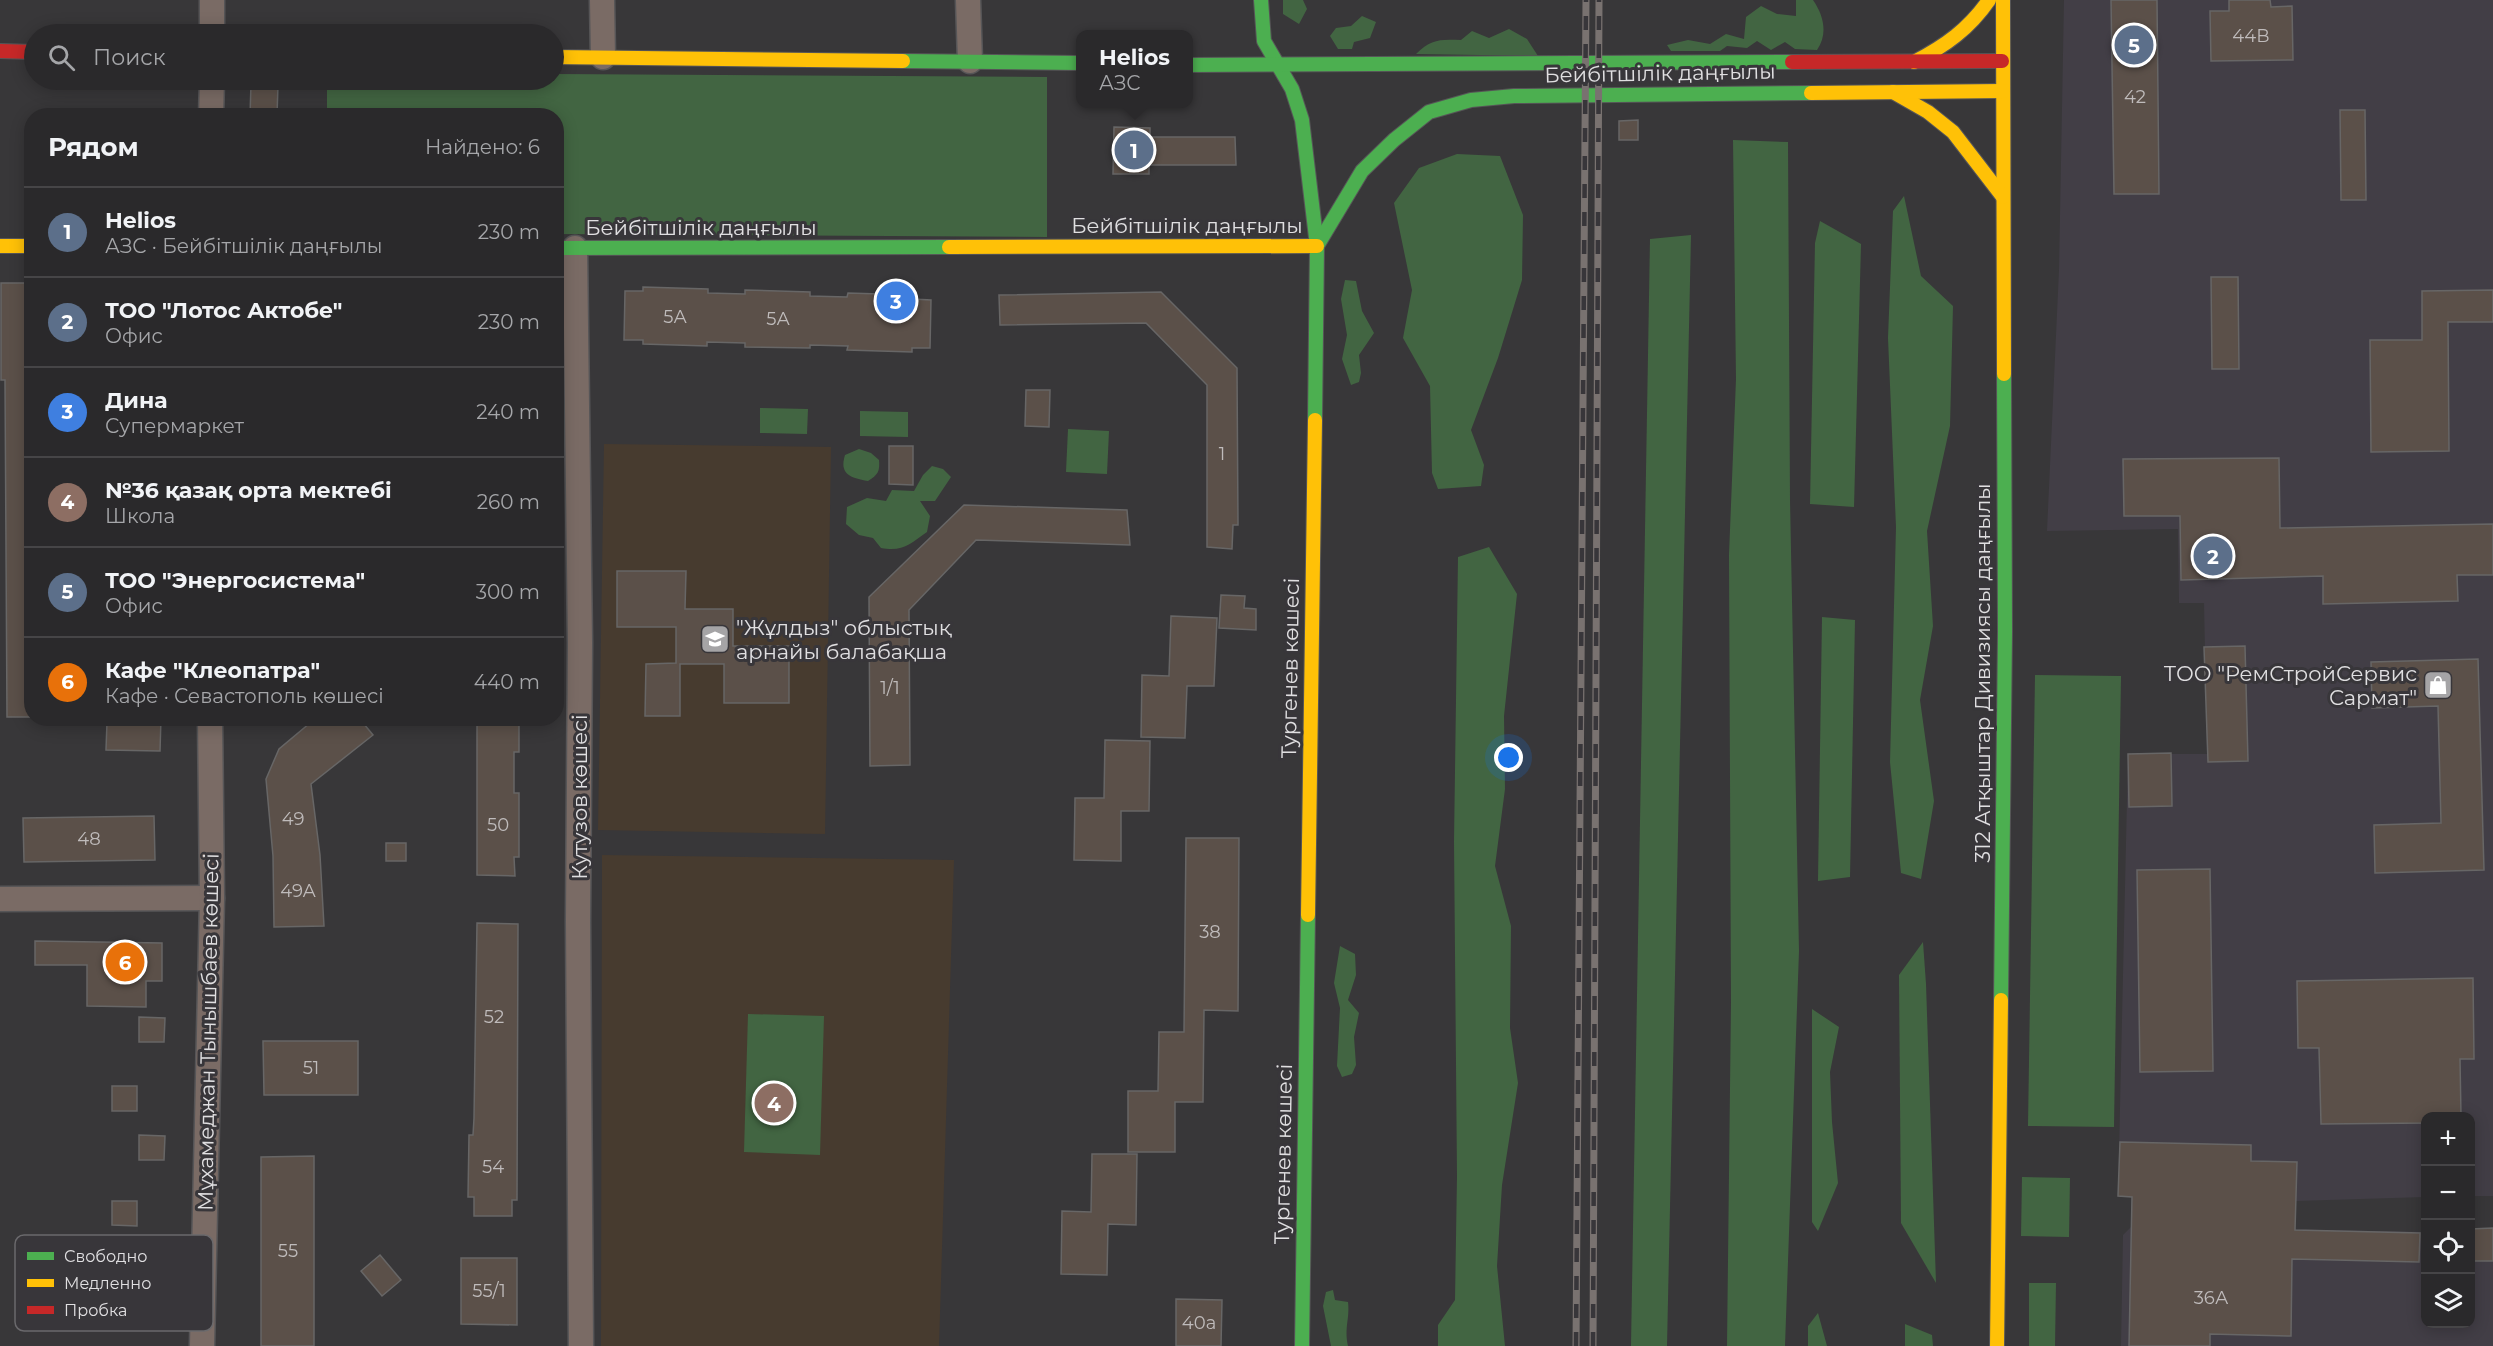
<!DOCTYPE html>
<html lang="ru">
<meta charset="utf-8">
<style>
:root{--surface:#2a292b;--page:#323133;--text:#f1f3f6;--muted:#a5a6a9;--line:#464547;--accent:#a5a4a6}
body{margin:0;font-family:Montserrat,sans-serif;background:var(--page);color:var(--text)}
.controls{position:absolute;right:18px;bottom:18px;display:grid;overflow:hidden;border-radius:12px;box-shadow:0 3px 15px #0003}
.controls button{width:54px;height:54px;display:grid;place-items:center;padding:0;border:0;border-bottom:2px solid var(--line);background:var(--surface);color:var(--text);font:30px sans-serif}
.you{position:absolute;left:1509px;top:758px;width:21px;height:21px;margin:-15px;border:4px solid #fff;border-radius:50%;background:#1a73e8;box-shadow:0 0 0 9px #1a73e833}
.badge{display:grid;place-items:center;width:39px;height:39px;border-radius:50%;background:var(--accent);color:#fff;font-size:20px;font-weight:700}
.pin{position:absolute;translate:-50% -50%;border:3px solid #fff;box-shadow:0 2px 6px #0006}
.popup{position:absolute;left:1076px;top:30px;width:117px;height:78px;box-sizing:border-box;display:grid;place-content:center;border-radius:12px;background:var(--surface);filter:drop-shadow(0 2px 4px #0005);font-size:20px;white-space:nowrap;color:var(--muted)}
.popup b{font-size:22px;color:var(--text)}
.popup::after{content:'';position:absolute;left:50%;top:100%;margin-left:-12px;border:12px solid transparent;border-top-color:var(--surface)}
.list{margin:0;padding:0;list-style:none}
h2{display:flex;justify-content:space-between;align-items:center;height:78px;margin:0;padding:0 24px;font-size:26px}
h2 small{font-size:20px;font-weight:400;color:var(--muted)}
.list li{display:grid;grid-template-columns:39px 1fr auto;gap:18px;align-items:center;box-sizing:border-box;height:90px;padding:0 24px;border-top:2px solid var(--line)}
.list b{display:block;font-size:22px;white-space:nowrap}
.list p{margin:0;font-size:20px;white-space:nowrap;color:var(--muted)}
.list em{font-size:20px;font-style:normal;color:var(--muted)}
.icon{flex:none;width:33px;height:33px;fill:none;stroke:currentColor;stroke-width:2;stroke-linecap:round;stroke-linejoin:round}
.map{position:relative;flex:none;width:2493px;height:1346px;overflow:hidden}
.search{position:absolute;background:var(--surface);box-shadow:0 3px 15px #0003;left:24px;top:24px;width:540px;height:66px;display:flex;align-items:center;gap:15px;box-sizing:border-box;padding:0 21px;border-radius:33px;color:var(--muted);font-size:22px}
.panel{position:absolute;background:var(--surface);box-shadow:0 3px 15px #0003;left:24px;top:108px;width:540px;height:618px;border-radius:24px}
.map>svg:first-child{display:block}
.built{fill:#423e46}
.education{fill:#473b2f}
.green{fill:#426542}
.building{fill:#5b5049;stroke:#676666;stroke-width:1.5}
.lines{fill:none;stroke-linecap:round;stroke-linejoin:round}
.street-casing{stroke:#565557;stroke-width:27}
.fast-casing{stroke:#565557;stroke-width:16}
.slow-casing{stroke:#565557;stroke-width:16}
.jam-casing{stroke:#565557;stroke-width:16}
.street{stroke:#7a6b65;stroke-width:24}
.fast{stroke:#4caf50;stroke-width:14}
.slow{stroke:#ffc107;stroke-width:14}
.jam{stroke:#c62828;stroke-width:14}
.rail-casing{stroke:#797270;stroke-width:7}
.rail{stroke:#38363a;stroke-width:4.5;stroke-dasharray:14;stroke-linecap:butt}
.labels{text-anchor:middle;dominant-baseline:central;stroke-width:6;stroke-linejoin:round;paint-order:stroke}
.number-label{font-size:18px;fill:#bfbbbb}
.street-label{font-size:21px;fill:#e0dfe1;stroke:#38363a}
.poi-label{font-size:21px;fill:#e0dfe1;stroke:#38363a;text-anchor:start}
.key{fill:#38363a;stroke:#6a696c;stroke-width:1.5}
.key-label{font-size:16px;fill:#e0dfe1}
</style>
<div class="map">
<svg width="2493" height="1346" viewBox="0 0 2493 1346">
<rect width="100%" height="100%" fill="#383739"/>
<!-- built -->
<g class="built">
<polygon points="2064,0 2493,0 2493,1196 2471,1196 2470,1116 2426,1116 2425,1197 2296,1201 2118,1196 2128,754 2207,754 2204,603 2179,603 2178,529 2047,531 2059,270"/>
<polygon points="2132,1226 2425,1232 2426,1324 2470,1324 2471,1229 2493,1228 2493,1346 2121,1346 2123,1235"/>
</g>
<!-- education -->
<g class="education">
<polygon points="604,444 831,447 825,834 598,830"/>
<polygon points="602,855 954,860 939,1346 601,1346"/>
</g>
<!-- green -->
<g class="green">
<polygon points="1283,0 1303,0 1307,9 1299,24 1283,14"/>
<path d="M1796 0H1813C1824 16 1828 34 1817 50L1795 49 1785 42 1771 50 1757 41 1747 48 1727 46 1720 51H1671L1667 45 1688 40 1710 44 1726 34 1744 39 1746 17 1761 6 1777 14 1796 16Z"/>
<polygon points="1362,16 1376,22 1370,38 1354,42 1352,49 1338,49 1330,36 1336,28 1351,26"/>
<path d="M1509 29 1527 39 1538 56 1416 54C1431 39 1440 39 1461 40L1472 31 1489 38Z"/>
<polygon points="554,74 1047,77 1047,237 557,234 556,116 327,116 327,80 554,80"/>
<polygon points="1733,140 1788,142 1790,500 1799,951 1785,1346 1727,1346 1731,1002 1729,555 1736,379"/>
<polygon points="1457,154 1500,156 1523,215 1522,280 1498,358 1471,430 1484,465 1481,486 1438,489 1432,473 1430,386 1403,338 1412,290 1394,203 1419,168"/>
<polygon points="1904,196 1921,276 1953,306 1950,426 1927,531 1933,626 1920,700 1934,801 1921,879 1901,873 1890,762 1896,527 1888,338 1893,211"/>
<polygon points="1820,221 1861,244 1854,507 1810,504 1815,243"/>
<polygon points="1691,235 1667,1346 1631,1346 1650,239"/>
<polygon points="1345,280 1356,281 1362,311 1374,333 1359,355 1361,373 1359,382 1351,385 1342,359 1347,335 1341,299"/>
<polygon points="760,408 808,409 807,434 760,433"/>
<polygon points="860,411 908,412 908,437 860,436"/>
<polygon points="1068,429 1109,431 1107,474 1066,472"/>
<path d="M859 449 871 453 879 460C880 471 878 475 868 481 850 478 839 474 845 455Z"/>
<path d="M932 466 943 469 951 477 935 501H920L930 516 927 532C910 544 903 552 881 548L873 538 859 535 846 524 847 507 867 498 886 501 892 490 914 491 923 475Z"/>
<polygon points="1489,547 1517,594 1504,716 1505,789 1495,866 1511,926 1510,1028 1518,1083 1502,1185 1497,1266 1505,1346 1438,1346 1438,1325 1455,1300 1457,1176 1454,842 1458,557"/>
<polygon points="1822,617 1855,620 1850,877 1818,881"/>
<polygon points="2035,675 2121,676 2114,1127 2028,1126"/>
<polygon points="1923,942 1926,984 1936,1283 1901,1223 1899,975"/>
<polygon points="1340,946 1355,954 1356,975 1348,1000 1359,1013 1354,1037 1356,1065 1352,1074 1342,1077 1337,1066 1340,1008 1334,983"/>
<polygon points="1812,1009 1839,1027 1830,1072 1832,1122 1838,1183 1818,1231 1812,1222"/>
<polygon points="748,1014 824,1016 820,1155 744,1152"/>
<polygon points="2022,1177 2070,1178 2069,1237 2021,1236"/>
<polygon points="2029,1283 2056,1283 2055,1346 2029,1346"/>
<path d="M1333 1290 1335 1300 1348 1302C1350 1319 1344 1327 1348 1346H1331L1323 1306 1326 1292Z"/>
<polygon points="1818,1313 1827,1346 1808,1346 1808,1326"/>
<polygon points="1905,1324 1932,1335 1933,1346 1905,1346"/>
</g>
<!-- building -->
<g class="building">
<polygon points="2111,0 2157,0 2159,194 2114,194"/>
<polygon points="2229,0 2270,0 2271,7 2292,6 2293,60 2211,61 2210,11 2229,11"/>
<polygon points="251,84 278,85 277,116 250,116"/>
<polygon points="2340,110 2365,110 2366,200 2341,200"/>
<polygon points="1638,120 1638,140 1619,140 1619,121"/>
<polygon points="1114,127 1150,128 1150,137 1235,137 1236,165 1149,165 1149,174 1113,174"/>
<polygon points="2211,277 2238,277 2239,369 2212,369"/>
<polygon points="1,283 32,283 32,717 7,717 5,380 1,380"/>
<polygon points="643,287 708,289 708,293 745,294 745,290 810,292 810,296 847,297 848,293 912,295 912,299 931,300 930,348 912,348 912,352 847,350 848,346 810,345 810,348 745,347 745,343 707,342 707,346 643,344 643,340 624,340 625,291 643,291"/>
<polygon points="2493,290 2493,322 2448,322 2449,451 2371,452 2370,340 2422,340 2422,291"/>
<polygon points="1161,292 1237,368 1238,525 1233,525 1232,549 1207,547 1207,385 1146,323 1000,325 999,295"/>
<polygon points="1026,390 1050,390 1049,427 1025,426"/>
<polygon points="889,446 913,446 913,485 889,484"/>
<polygon points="2279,458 2280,528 2493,524 2493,575 2457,575 2458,601 2323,604 2323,576 2181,580 2180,516 2124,516 2123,459"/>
<polygon points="964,505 1127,510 1130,545 976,540 909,610 910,765 870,766 869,597"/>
<polygon points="617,571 686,571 685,609 733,609 733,646 789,646 789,703 724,703 724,664 680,664 680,716 645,716 646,664 676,663 676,627 617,627"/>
<polygon points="1221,595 1245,596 1244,608 1256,609 1256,630 1219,628"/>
<polygon points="1171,616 1217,618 1214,686 1187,686 1185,738 1141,737 1142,675 1169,676"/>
<polygon points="2245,646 2248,761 2208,762 2204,647"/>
<polygon points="2478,659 2484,870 2375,873 2374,825 2441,823 2438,706 2372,708 2371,662"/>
<polygon points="131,718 161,718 160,751 106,750 107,722 131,723"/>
<polygon points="316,718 359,718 373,735 311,784 320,855 324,926 274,927 273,856 266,779 279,749"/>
<polygon points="477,718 519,718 519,752 514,752 514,793 519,793 519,857 514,857 515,876 477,875"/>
<polygon points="1105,740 1150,741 1149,811 1121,811 1121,861 1074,860 1075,798 1104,798"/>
<polygon points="2171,753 2172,806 2129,807 2128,754"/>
<polygon points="154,816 155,860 24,862 23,818"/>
<polygon points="1186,838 1239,838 1238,1011 1204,1010 1203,1102 1175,1102 1175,1152 1128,1152 1128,1091 1158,1091 1159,1032 1184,1032"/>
<rect x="386" y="843" width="20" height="18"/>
<polygon points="2210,869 2213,1071 2140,1072 2137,870"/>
<polygon points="477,923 518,924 517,1200 512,1200 512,1216 474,1216 474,1197 468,1197 469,1135 473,1135 474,1118"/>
<polygon points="35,941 162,943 162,981 146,981 146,1007 87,1006 87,965 35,965"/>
<polygon points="2473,978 2474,1059 2460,1059 2461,1116 2426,1116 2426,1123 2321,1124 2319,1048 2298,1048 2297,981"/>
<polygon points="139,1017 165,1018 164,1042 139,1042"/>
<polygon points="263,1041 358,1041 358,1095 264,1095"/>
<rect x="112" y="1086" width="25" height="25"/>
<polygon points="139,1135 165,1136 164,1160 139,1160"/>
<polygon points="2120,1142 2251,1145 2251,1161 2297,1162 2295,1230 2420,1233 2419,1262 2292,1259 2291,1336 2210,1334 2210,1346 2129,1346 2132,1197 2118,1196"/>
<polygon points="1092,1154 1137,1154 1136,1225 1108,1224 1107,1275 1061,1274 1062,1211 1091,1212"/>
<polygon points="314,1156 314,1346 261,1346 261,1157"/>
<polygon points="112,1201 137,1201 137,1226 112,1225"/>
<polygon points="2493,1228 2493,1261 2472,1261 2471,1229"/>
<polygon points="127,1255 163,1256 163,1291 126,1291"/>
<polygon points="380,1255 401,1280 382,1296 361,1271"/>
<polygon points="461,1258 517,1258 517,1325 461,1324"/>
<polygon points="33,1265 58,1265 58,1290 32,1290"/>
<polygon points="1176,1299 1222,1300 1221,1346 1176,1346"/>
</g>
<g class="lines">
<!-- street casing -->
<g class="street-casing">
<g id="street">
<polyline points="602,0 603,57"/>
<polyline points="968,0 970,61"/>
<polyline points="212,34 212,0"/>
<polyline points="211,116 212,80"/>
<polyline points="575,248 580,643 578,921 581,1346"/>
<polyline points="0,899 212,898"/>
<polyline points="202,1346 212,898 210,718"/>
</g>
</g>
<!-- fast casing -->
<g class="fast-casing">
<g id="fast">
<polyline points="1261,0 1264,41 1292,89 1302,120 1317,246 1315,420"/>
<polyline points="903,61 1080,63"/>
<polyline points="1188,65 1792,62"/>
<polyline points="1317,246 1362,171 1394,140 1429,112 1471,100 1514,96 1811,93"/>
<polyline points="556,248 949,247"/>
<polyline points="2001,1000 2005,631 2004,374"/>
<polyline points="1302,1346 1308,915"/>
</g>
</g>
<!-- slow casing -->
<g class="slow-casing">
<g id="slow">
<polyline points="2003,0 2004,374"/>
<polyline points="554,57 903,61"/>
<path d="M1914 62C1945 46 1969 29 1989 0"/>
<polyline points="1893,92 1928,112 1953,132 2003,197"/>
<polyline points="1811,93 2003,91"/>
<polyline points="0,246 32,246"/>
<polyline points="949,247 1317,246"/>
<polyline points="1308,915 1315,420"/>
<polyline points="1997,1346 2001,1000"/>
</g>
</g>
<!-- jam casing -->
<g class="jam-casing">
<g id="jam">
<polyline points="0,51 34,52"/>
<polyline points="1792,62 2002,61"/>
</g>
</g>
<!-- street -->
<use href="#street" class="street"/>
<!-- fast -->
<use href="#fast" class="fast"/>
<!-- slow -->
<use href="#slow" class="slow"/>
<!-- jam -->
<use href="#jam" class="jam"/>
<!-- rail casing -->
<g class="rail-casing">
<g id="rail">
<polyline points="1576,1346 1586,0"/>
<polyline points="1593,1346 1599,0"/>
</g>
</g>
<!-- rail -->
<use href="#rail" class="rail"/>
</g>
<!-- icons -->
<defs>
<g id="school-square" transform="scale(1.5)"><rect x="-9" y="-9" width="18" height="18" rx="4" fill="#a5a4a6" stroke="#38363a"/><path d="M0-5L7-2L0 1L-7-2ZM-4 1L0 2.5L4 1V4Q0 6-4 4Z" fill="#fff"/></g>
<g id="shop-square" transform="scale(1.5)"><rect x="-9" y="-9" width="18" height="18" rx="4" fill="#a5a4a6" stroke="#38363a"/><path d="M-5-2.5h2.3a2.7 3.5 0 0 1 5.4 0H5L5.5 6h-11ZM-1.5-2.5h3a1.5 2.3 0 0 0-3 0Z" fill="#fff"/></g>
</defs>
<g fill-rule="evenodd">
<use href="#school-square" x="715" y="639"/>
<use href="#shop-square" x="2438" y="685"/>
</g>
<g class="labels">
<!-- number labels -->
<g class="number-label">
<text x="2251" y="36">44В</text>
<text x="2135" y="97">42</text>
<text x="675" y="317">5А</text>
<text x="778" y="319">5А</text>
<text x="1222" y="454">1</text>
<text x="890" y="688">1/1</text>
<text x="293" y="819">49</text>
<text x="498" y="825">50</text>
<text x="89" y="839">48</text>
<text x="298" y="891">49A</text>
<text x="1210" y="932">38</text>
<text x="494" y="1017">52</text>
<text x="311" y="1068">51</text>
<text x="493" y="1167">54</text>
<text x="288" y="1251">55</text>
<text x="489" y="1291">55/1</text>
<text x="2211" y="1298">36А</text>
<text x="1199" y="1323">40а</text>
</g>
<!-- street labels -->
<g class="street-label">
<text transform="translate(1660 73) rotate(-1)">Бейбітшілік даңғылы</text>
<text x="1187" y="225">Бейбітшілік даңғылы</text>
<text x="701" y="227">Бейбітшілік даңғылы</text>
<text transform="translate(1290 668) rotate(-89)">Тургенев көшесі</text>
<text transform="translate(1982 673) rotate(-90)">312 Атқыштар Дивизиясы даңғылы</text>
<text transform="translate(579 797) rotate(-90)">Кутузов көшесі</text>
<text transform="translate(208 1032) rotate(-89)">Мұхамеджан Тынышбаев көшесі</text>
<text transform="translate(1283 1154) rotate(-89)">Тургенев көшесі</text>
</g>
<!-- poi labels -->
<g class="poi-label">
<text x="736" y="627">"Жұлдыз" облыстық<tspan x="736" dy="24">арнайы балабақша</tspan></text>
<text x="2417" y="673" text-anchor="end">ТОО "РемСтройСервис<tspan x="2417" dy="24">Сармат"</tspan></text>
</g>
</g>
<!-- legend -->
<rect x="15" y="1235" width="198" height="96" rx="9" class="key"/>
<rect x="27" y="1252" width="27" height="8" fill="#4caf50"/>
<rect x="27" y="1279" width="27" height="8" fill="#ffc107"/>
<rect x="27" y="1306" width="27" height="8" fill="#c62828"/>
<g class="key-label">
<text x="64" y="1262">Свободно</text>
<text x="64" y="1289">Медленно</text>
<text x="64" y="1316">Пробка</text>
</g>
</svg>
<div class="controls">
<button>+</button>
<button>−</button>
<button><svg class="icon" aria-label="locate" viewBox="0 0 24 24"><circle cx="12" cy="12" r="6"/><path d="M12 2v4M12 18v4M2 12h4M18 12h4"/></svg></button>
<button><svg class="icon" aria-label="layers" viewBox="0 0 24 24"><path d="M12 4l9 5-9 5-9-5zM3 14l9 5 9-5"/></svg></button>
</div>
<div class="you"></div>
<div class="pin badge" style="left:1134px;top:150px;background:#5c6f8a">1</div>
<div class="popup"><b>Helios</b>АЗС</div>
<div class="pin badge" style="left:2213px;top:556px;background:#5c6f8a">2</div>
<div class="pin badge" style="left:896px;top:301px;background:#3f7fe0">3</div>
<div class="pin badge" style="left:774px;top:1103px;background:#8d6e63">4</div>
<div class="pin badge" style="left:2134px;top:45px;background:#5c6f8a">5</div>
<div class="pin badge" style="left:125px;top:962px;background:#e8710a">6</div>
<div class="search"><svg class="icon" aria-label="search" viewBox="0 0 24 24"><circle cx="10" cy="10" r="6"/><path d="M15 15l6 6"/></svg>Поиск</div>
<section class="panel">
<h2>Рядом<small>Найдено: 6</small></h2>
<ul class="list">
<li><span class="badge" style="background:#5c6f8a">1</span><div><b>Helios</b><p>АЗС · Бейбітшілік даңғылы</p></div><em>230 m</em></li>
<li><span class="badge" style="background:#5c6f8a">2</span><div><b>ТОО &quot;Лотос Актобе&quot;</b><p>Офис</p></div><em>230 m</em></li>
<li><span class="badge" style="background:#3f7fe0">3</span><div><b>Дина</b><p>Супермаркет</p></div><em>240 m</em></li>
<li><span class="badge" style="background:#8d6e63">4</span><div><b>№36 қазақ орта мектебі</b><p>Школа</p></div><em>260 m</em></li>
<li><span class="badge" style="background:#5c6f8a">5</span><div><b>ТОО &quot;Энергосистема&quot;</b><p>Офис</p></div><em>300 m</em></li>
<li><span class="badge" style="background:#e8710a">6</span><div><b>Кафе &quot;Клеопатра&quot;</b><p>Кафе · Севастополь көшесі</p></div><em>440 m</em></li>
</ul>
</section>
</div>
